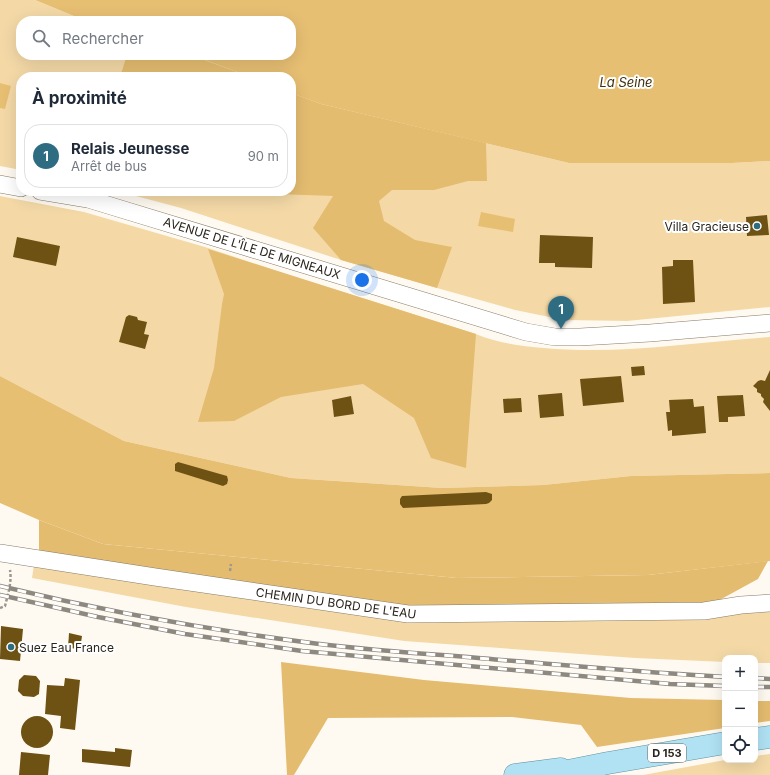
<!DOCTYPE html>
<html lang="fr">
<meta charset="utf-8">
<style>
:root{--surface:#fff;--page:#f2f2f3;--text:#1f2937;--muted:#747a83;--line:#e0e1e3;--accent:#2e6c82}
body{margin:0;font-family:Inter,sans-serif;background:var(--page);color:var(--text)}
.controls{position:absolute;right:12px;bottom:12px;display:grid;overflow:hidden;border-radius:8px;box-shadow:0 4px 16px #0002}
.controls button{width:36px;height:36px;display:grid;place-items:center;padding:0;border:0;border-bottom:1px solid var(--line);background:var(--surface);color:var(--text);font:20px sans-serif}
.you{position:absolute;left:362px;top:280px;width:14px;height:14px;margin:-10px;border:3px solid #fff;border-radius:50%;background:#1a73e8;box-shadow:0 0 0 6px #1a73e833}
.badge{display:grid;place-items:center;width:26px;height:26px;border-radius:50%;background:var(--accent);color:#fff;font-size:13px;font-weight:700}
.pin{position:absolute;translate:-50% -33px;filter:drop-shadow(0 1px 2px #0008)}
.pin::after{content:'';position:absolute;top:21px;width:14px;height:12px;background:inherit;clip-path:polygon(0 0,100% 0,50% 100%)}
.list{margin:0;padding:0;list-style:none}
h2{display:flex;justify-content:space-between;align-items:center;height:52px;margin:0;padding:0 16px;font-size:17px}
h2 small{font-size:13px;font-weight:400;color:var(--muted)}
.list li{display:grid;grid-template-columns:26px 1fr auto;gap:12px;align-items:center;box-sizing:border-box;height:64px;margin:0 8px 8px;padding:0 8px;border:1px solid var(--line);border-radius:16px}
.list b{display:block;font-size:15px;white-space:nowrap}
.list p{margin:0;font-size:13px;white-space:nowrap;color:var(--muted)}
.list em{font-size:13px;font-style:normal;color:var(--muted)}
.icon{flex:none;width:22px;height:22px;fill:none;stroke:currentColor;stroke-width:2;stroke-linecap:round;stroke-linejoin:round}
.map{position:relative;flex:none;width:770px;height:775px;overflow:hidden}
.search{position:absolute;background:var(--surface);box-shadow:0 4px 16px #0002;left:16px;top:16px;width:280px;height:44px;display:flex;align-items:center;gap:10px;box-sizing:border-box;padding:0 14px;border-radius:16px;color:var(--muted);font-size:15px}
.panel{position:absolute;background:var(--surface);box-shadow:0 4px 16px #0002;left:16px;top:72px;width:280px;height:124px;border-radius:16px}
.map>svg:first-child{display:block}
.green{fill:#f4d9a7}
.forest{fill:#e4bc70}
.water{fill:#e7bf73}
.building{fill:#6e5214}
.lines{fill:none;stroke-linecap:round;stroke-linejoin:round}
.street-casing{stroke:#867b67;stroke-width:18}
.primary-casing{stroke:#5f93a4;stroke-width:23}
.path{stroke:#9c978e;stroke-width:2.5;stroke-dasharray:3 2;stroke-linecap:butt}
.street{stroke:#fff;stroke-width:17}
.primary{stroke:#b0e2f4;stroke-width:22}
.rail-casing{stroke:#8e8980;stroke-width:4.5}
.rail{stroke:#fff;stroke-width:3;stroke-dasharray:9;stroke-linecap:butt}
.poi-dot{fill:#2e6c82;stroke:#fff;stroke-width:1.5}
.labels{text-anchor:middle;dominant-baseline:central;stroke-width:4;stroke-linejoin:round;paint-order:stroke}
.shield{fill:#fff;stroke:#6a6661;stroke-width:1}
.shield-label{font-size:11px;font-weight:bold;fill:#2a251d}
.poi-label{font-size:12px;fill:#2a251d;stroke:#fff;text-anchor:end}
.street-label{font-size:12px;fill:#2a251d;stroke:#fff}
.water-label{font-size:13px;font-style:italic;fill:#3f2f0d;stroke:#fff}
</style>
<div class="map">
<svg width="770" height="775" viewBox="0 0 770 775">
<rect width="100%" height="100%" fill="#fffaf1"/>
<!-- green -->
<g class="green">
<polygon points="0,0 35,0 86,21 21,21 21,55 192,55 250,77 21,77 21,170 0,166"/>
<polygon points="291,93 321,104 569,163 732,163 770,161 770,307 627,321 564,320 515,310 437,288 341,260 181,208 117,191 291,191"/>
<path d="M0 196 84 212 205 247 286 274 476 334C497 343 521 346 544 348 620 355 695 342 770 337V473L631 476 543 485 442 488 291 478 124 441 0 376Z"/>
<polygon points="34,565 433,623 486,618 770,608 770,663 755,663 755,658 725,658 725,662 635,658 404,641 186,607 32,578"/>
<polygon points="770,754 770,775 643,775 725,760 755,760 755,756"/>
</g>
<!-- forest -->
<g class="forest">
<polygon points="127,55 191,55 250,77 120,77"/>
<polygon points="291,93 321,104 486,143 487,181 468,181 434,190 392,190 379,201 384,221 415,240 452,247 437,288 341,260 313,228 333,196 218,192 217,191 291,191"/>
<polygon points="208,249 476,334 466,468 431,458 414,418 363,384 281,397 234,421 198,422 214,368 222,304 224,294"/>
<polygon points="39,520 103,544 457,578 648,575 768,561 758,579 714,603 412,609 39,551"/>
<polygon points="281,662 424,680 631,698 725,700 725,728 597,747 581,725 512,717 328,718 294,775 287,775"/>
<polygon points="755,701 770,701 770,721 755,723"/>
</g>
<!-- water -->
<g class="water">
<polygon points="35,0 770,0 770,161 732,163 569,163 321,104 291,93 291,77 250,77 192,55 291,55 291,21 86,21"/>
<polygon points="0,83 11,86 5,109 0,108"/>
<polygon points="481,212 515,219 513,232 478,226"/>
<polygon points="0,376 124,441 291,478 442,488 543,485 631,476 770,473 770,561 648,575 457,578 103,544 39,520 0,503"/>
</g>
<!-- building -->
<g class="building">
<polygon points="767,215 769,235 747,236 746,217"/>
<polygon points="540,235 593,237 592,268 555,267 555,263 539,263"/>
<polygon points="17,237 60,246 56,266 13,257"/>
<polygon points="673,260 693,260 695,302 663,304 662,267 673,266"/>
<polygon points="129,315 137,317 138,320 147,322 144,334 149,335 145,349 119,342 126,317"/>
<polygon points="644,366 645,375 632,376 631,367"/>
<polygon points="770,370 770,411 763,402 764,399 761,396 761,394 757,392 757,389 753,386 758,381 761,380 765,381"/>
<polygon points="621,376 624,402 583,406 580,379"/>
<polygon points="562,393 564,416 540,418 538,395"/>
<polygon points="743,395 745,416 728,417 728,422 719,422 717,396"/>
<polygon points="351,396 354,414 334,417 332,400"/>
<polygon points="521,398 522,412 504,413 503,399"/>
<polygon points="693,399 694,407 704,406 706,433 672,436 672,430 668,431 666,412 670,412 669,400"/>
<polygon points="178,462 227,476 228,480 227,484 223,486 175,471 175,464"/>
<polygon points="486,492 492,494 492,500 489,503 486,504 403,508 400,504 400,499 402,496"/>
<polygon points="1,626 23,629 20,661 0,659"/>
<polygon points="69,633 82,636 80,649 68,648"/>
<polygon points="24,675 36,676 40,681 39,694 34,697 23,696 18,691 19,680"/>
<polygon points="65,678 80,680 75,730 60,728 61,716 45,714 47,685 64,686"/>
<circle cx="37" cy="732" r="16"/>
<polygon points="115,748 132,750 130,767 82,762 82,749 115,752"/>
<polygon points="21,752 50,755 48,775 19,775"/>
</g>
<g class="lines">
<!-- street casing -->
<g class="street-casing">
<g id="street">
<polyline points="0,184 21,188"/>
<polyline points="40,191 88,199 526,332 555,337 580,337 650,333 770,323"/>
<polyline points="0,553 155,577 408,614 704,611 741,605 770,603"/>
</g>
</g>
<!-- primary casing -->
<g class="primary-casing">
<g id="primary">
<polyline points="755,739 770,737"/>
<polyline points="515,775 561,769"/>
<polyline points="548,775 608,763 725,743"/>
</g>
</g>
<!-- path -->
<g class="path">
<polyline points="230,571 231,564"/>
<path d="M0 608 5 606C8 594 12 582 10 570"/>
</g>
<!-- street -->
<use href="#street" class="street"/>
<!-- primary -->
<use href="#primary" class="primary"/>
<!-- rail casing -->
<g class="rail-casing">
<g id="rail">
<path d="M0 586C99 610 203 629 304 642 369 651 436 654 501 660 576 666 650 673 725 677"/>
<polyline points="0,595 98,617 185,634 302,651 670,684 725,686"/>
<polyline points="755,678 770,679"/>
<polyline points="755,687 770,687"/>
</g>
</g>
<!-- rail -->
<use href="#rail" class="rail"/>
</g>
<!-- markers -->
<g class="poi-dot">
<circle cx="757" cy="226" r="4"/>
<circle cx="11" cy="647" r="4"/>
</g>
<g class="labels">
<!-- shield labels -->
<rect class="shield" x="648" y="744" width="38" height="18" rx="3"/>
<g class="shield-label">
<text x="667" y="753">D 153</text>
</g>
<!-- poi labels -->
<g class="poi-label">
<text x="749" y="226">Villa Gracieuse</text>
<text x="19" y="647" text-anchor="start">Suez Eau France</text>
</g>
<!-- street labels -->
<g class="street-label">
<text transform="translate(252 248) rotate(17)">AVENUE DE L'ÎLE DE MIGNEAUX</text>
<text transform="translate(336 603) rotate(8)">CHEMIN DU BORD DE L'EAU</text>
</g>
<!-- water labels -->
<g class="water-label">
<text x="626" y="82">La Seine</text>
</g>
</g>
</svg>
<div class="controls">
<button>+</button>
<button>−</button>
<button><svg class="icon" aria-label="locate" viewBox="0 0 24 24"><circle cx="12" cy="12" r="6"/><path d="M12 2v4M12 18v4M2 12h4M18 12h4"/></svg></button>
</div>
<div class="you"></div>
<div class="pin badge" style="left:561px;top:329px">1</div>
<div class="search"><svg class="icon" aria-label="search" viewBox="0 0 24 24"><circle cx="10" cy="10" r="6"/><path d="M15 15l6 6"/></svg>Rechercher</div>
<section class="panel">
<h2>À proximité<small></small></h2>
<ul class="list">
<li><span class="badge">1</span><div><b>Relais Jeunesse</b><p>Arrêt de bus</p></div><em>90 m</em></li>
</ul>
</section>
</div>
